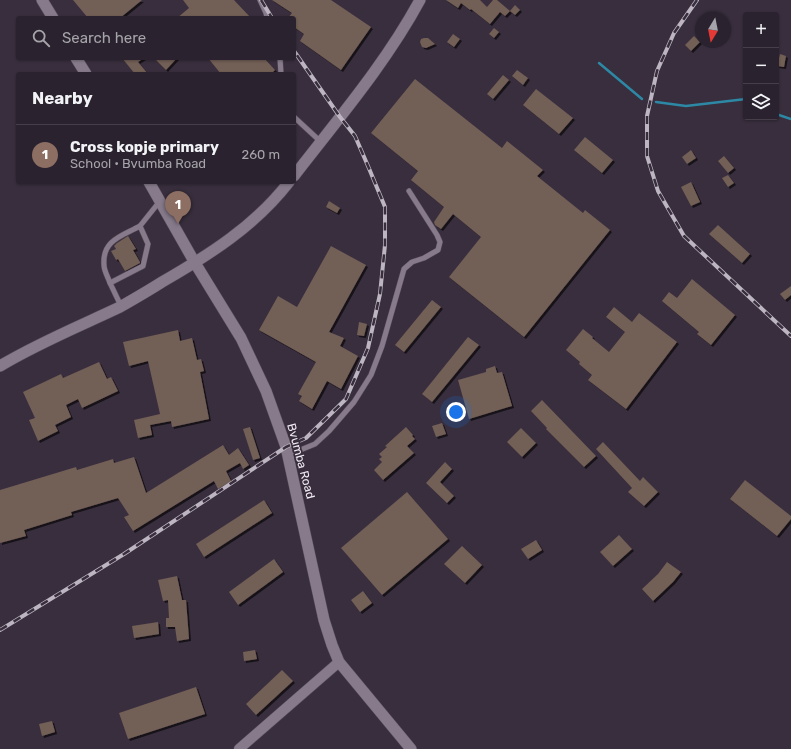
<!DOCTYPE html>
<meta charset="utf-8">
<style>
:root{--surface:#2a222e;--page:#362f3a;--text:#f1f3f6;--muted:#a5a4aa;--line:#463f4a;--accent:#bca0f2}
body{margin:0;font-family:Rubik,sans-serif;background:var(--page);color:var(--text)}
.controls{position:absolute;right:12px;top:12px;display:grid;overflow:hidden;border-radius:4px;box-shadow:0 1px 3px #0004}
.controls button{width:36px;height:36px;display:grid;place-items:center;padding:0;border:0;border-bottom:1px solid var(--line);background:var(--surface);color:var(--text);font:20px sans-serif}
.compass{position:absolute;left:695px;top:12px;width:36px;height:36px;border-radius:50%;background:var(--surface);box-shadow:0 1px 3px #0004;rotate:190deg}
.you{position:absolute;left:456px;top:412px;width:14px;height:14px;margin:-10px;border:3px solid #fff;border-radius:50%;background:#1a73e8;box-shadow:0 0 0 6px #1a73e833}
.badge{display:grid;place-items:center;width:26px;height:26px;border-radius:50%;background:var(--accent);color:#fff;font-size:13px;font-weight:700}
.pin{position:absolute;translate:-50% -33px;filter:drop-shadow(0 1px 2px #0008)}
.pin::after{content:'';position:absolute;top:21px;width:14px;height:12px;background:inherit;clip-path:polygon(0 0,100% 0,50% 100%)}
.list{margin:0;padding:0;list-style:none}
h2{display:flex;justify-content:space-between;align-items:center;height:52px;margin:0;padding:0 16px;font-size:17px}
h2 small{font-size:13px;font-weight:400;color:var(--muted)}
.list li{display:grid;grid-template-columns:26px 1fr auto;gap:12px;align-items:center;box-sizing:border-box;height:60px;padding:0 16px;border-top:1px solid var(--line)}
.list b{display:block;font-size:15px;white-space:nowrap}
.list p{margin:0;font-size:13px;white-space:nowrap;color:var(--muted)}
.list em{font-size:13px;font-style:normal;color:var(--muted)}
.icon{flex:none;width:22px;height:22px;fill:none;stroke:currentColor;stroke-width:2;stroke-linecap:round;stroke-linejoin:round}
.map{position:relative;flex:none;width:791px;height:749px;overflow:hidden}
.search{position:absolute;background:var(--surface);box-shadow:0 1px 3px #0004;left:16px;top:16px;width:280px;height:44px;display:flex;align-items:center;gap:10px;box-sizing:border-box;padding:0 14px;border-radius:4px;color:var(--muted);font-size:15px}
.panel{position:absolute;background:var(--surface);box-shadow:0 1px 3px #0004;left:16px;top:72px;width:280px;height:112px;border-radius:4px}
.map>svg:first-child{display:block}
.lines{fill:none;stroke-linecap:round;stroke-linejoin:round}
.stream{stroke:#2d88a5;stroke-width:2.5}
.building{fill:#725e57;filter:url(#shadow)}
.service-casing{stroke:#574d5a;stroke-width:6}
.minor-casing{stroke:#574d5a;stroke-width:11}
.tertiary-casing{stroke:#574d5a;stroke-width:12}
.service{stroke:#867a8b;stroke-width:5}
.minor{stroke:#867a8b;stroke-width:10}
.tertiary{stroke:#867a8b;stroke-width:11}
.rail-casing{stroke:#bdb5c1;stroke-width:4}
.rail{stroke:#382e3d;stroke-width:2.5;stroke-dasharray:8;stroke-linecap:butt}
.labels{text-anchor:middle;dominant-baseline:central;stroke-width:3.5;stroke-linejoin:round;paint-order:stroke}
.street-label{font-size:12px;fill:#f2ebf5;stroke:#382e3d}
</style>
<div class="map">
<svg width="791" height="749" viewBox="0 0 791 749">
<defs>
<filter id="shadow"><feDropShadow dx="2" dy="2" stdDeviation="0" flood-color="#0009"/></filter>
</defs>
<rect width="100%" height="100%" fill="#382e3d"/>
<g class="lines">
<!-- stream -->
<g class="stream">
<polyline points="599,63 642,99"/>
<polyline points="656,102 686,106 746,99"/>
<polyline points="776,114 791,119"/>
</g>
</g>
<!-- building -->
<g class="building">
<polygon points="73,0 142,0 120,18 88,18"/>
<polygon points="183,0 234,0 251,18 177,18 189,8"/>
<polygon points="272,0 331,0 371,27 341,70 300,41 304,34 294,27 294,18 288,18 292,13"/>
<polygon points="446,0 480,0 487,7 493,0 497,0 510,11 505,16 500,12 490,24 471,9 470,10 461,3 458,8"/>
<polygon points="515,5 520,10 515,15 510,11"/>
<polygon points="494,28 499,32 494,38 489,34"/>
<polygon points="453,34 460,39 454,47 447,42"/>
<polygon points="694,36 700,42 691,51 685,45"/>
<polygon points="424,38 428,38 435,44 426,48 422,47 420,42 421,39"/>
<polygon points="780,54 786,56 784,67 777,66"/>
<polygon points="122,58 144,58 138,62 148,74 135,74"/>
<polygon points="154,58 177,58 166,70"/>
<polygon points="208,58 264,58 275,70 271,74 221,74"/>
<polygon points="517,70 528,78 523,85 512,76"/>
<polygon points="503,75 509,80 493,99 487,94"/>
<polygon points="415,79 502,148 507,141 543,170 537,176 583,213 585,210 610,230 524,337 449,277 481,237 453,214 441,229 435,225 434,222 444,207 411,180 418,171 371,133"/>
<polygon points="536,89 573,118 559,134 523,105"/>
<polygon points="585,137 613,160 602,173 574,150"/>
<polygon points="691,150 696,158 687,164 682,157"/>
<polygon points="724,156 734,168 728,173 718,161"/>
<polygon points="728,175 734,183 728,187 722,178"/>
<polygon points="691,182 700,202 691,206 681,187"/>
<polygon points="329,201 340,208 337,213 326,207"/>
<polygon points="718,225 750,254 742,263 709,234"/>
<polygon points="128,236 136,249 133,250 140,262 140,263 125,271 118,259 116,260 111,251 116,249 114,246 117,243"/>
<polygon points="331,246 366,265 329,332 344,338 340,346 358,356 341,389 327,381 312,409 299,401 302,396 298,394 316,362 259,330 278,296 297,307"/>
<polygon points="692,279 735,315 711,345 697,334 699,332 662,301 669,292 677,298"/>
<polygon points="791,286 791,295 785,300 780,294"/>
<polygon points="432,300 441,307 404,352 395,345"/>
<polygon points="614,307 632,322 639,313 677,342 626,409 588,380 592,375 579,364 580,362 566,350 583,329 593,337 592,338 609,352 625,332 606,317"/>
<polygon points="359,322 367,324 364,336 357,335"/>
<polygon points="178,330 180,341 192,338 197,360 201,359 204,371 200,372 209,419 172,427 171,421 150,425 152,435 138,438 134,420 160,414 148,361 129,366 123,342"/>
<polygon points="468,337 479,345 432,402 422,394"/>
<polygon points="99,362 107,379 111,377 118,391 82,408 78,399 66,405 71,417 55,425 58,431 38,441 29,420 35,418 23,392 61,374 63,378"/>
<polygon points="495,366 497,373 502,372 512,406 469,419 458,380 486,372 486,369"/>
<polygon points="542,400 596,456 584,467 546,429 547,428 531,411"/>
<polygon points="442,423 446,434 436,437 432,426"/>
<polygon points="250,427 260,458 253,460 243,429"/>
<polygon points="406,427 413,435 412,436 415,439 407,446 414,453 383,480 374,470 382,462 379,459 382,457 379,454 387,447 385,446"/>
<polygon points="521,428 536,443 522,457 507,442"/>
<polygon points="603,442 640,481 643,477 658,492 644,506 628,492 632,488 596,449"/>
<polygon points="223,445 229,455 238,448 249,465 243,469 240,463 226,471 231,481 218,489 214,481 133,531 124,517 129,515 118,498 71,512 72,515 24,530 26,536 0,543 0,490 76,467 77,470 113,459 114,463 134,457 146,493"/>
<polygon points="445,462 452,469 440,482 454,496 447,503 426,483"/>
<polygon points="745,480 791,516 791,519 777,536 730,499"/>
<polygon points="407,492 448,539 382,595 341,548"/>
<polygon points="264,500 272,513 204,557 196,544"/>
<polygon points="619,535 632,549 613,566 600,552"/>
<polygon points="536,540 542,550 528,559 521,549"/>
<polygon points="462,546 482,565 465,583 444,564"/>
<polygon points="274,559 283,572 238,605 229,592"/>
<polygon points="667,562 681,572 673,582 653,601 642,589 658,574"/>
<polygon points="177,576 182,600 186,600 189,639 177,641 175,627 166,627 166,618 169,618 168,600 163,601 158,580"/>
<polygon points="363,591 372,603 360,612 351,600"/>
<polygon points="158,622 159,634 134,638 132,626"/>
<polygon points="255,650 257,659 244,661 243,652"/>
<polygon points="282,670 293,681 256,715 246,704"/>
<polygon points="196,687 205,714 128,739 119,713"/>
<polygon points="52,721 55,732 42,736 39,724"/>
</g>
<g class="lines">
<!-- service casing -->
<g class="service-casing">
<g id="service">
<polyline points="260,0 266,13 267,18"/>
<polyline points="280,58 281,74"/>
<polyline points="294,117 320,141"/>
<path d="M110 283C108 277 104 271 104 265 102 240 122 236 140 226"/>
<polyline points="121,306 110,283 143,266 148,244 140,226 160,201"/>
<polyline points="288,455 315,444 329,431 354,402 371,375 382,346 404,269 412,262 424,258 438,250 440,242 437,235 409,191"/>
</g>
</g>
<!-- minor casing -->
<g class="minor-casing">
<polyline id="minor" points="239,749 339,662"/>
</g>
<!-- tertiary casing -->
<g class="tertiary-casing">
<g id="tertiary">
<polyline points="42,0 53,18"/>
<polyline points="76,58 86,74"/>
<path d="M294 176C338 119 386 63 420 0"/>
<polyline points="149,182 195,263 241,338 266,391 286,447 324,620 332,645 339,662 411,749"/>
<path d="M0 366C38 343 80 326 120 307 134 299 148 291 162 282 209 255 255 226 289 182"/>
</g>
</g>
<!-- service -->
<use href="#service" class="service"/>
<!-- minor -->
<use href="#minor" class="minor"/>
<!-- tertiary -->
<use href="#tertiary" class="tertiary"/>
<!-- rail casing -->
<g class="rail-casing">
<g id="rail">
<polyline points="261,0 272,18"/>
<polyline points="697,0 674,33 657,71 647,116 647,156 658,191 684,236 791,336"/>
<polyline points="0,630 124,554 286,447 306,438 346,399 368,348 380,294 385,245 385,207 368,166 355,136 340,117 294,51"/>
</g>
</g>
<!-- rail -->
<use href="#rail" class="rail"/>
</g>
<g class="labels">
<!-- street labels -->
<g class="street-label">
<text transform="translate(301 461) rotate(75)">Bvumba Road</text>
</g>
</g>
</svg>
<div class="controls">
<button>+</button>
<button>−</button>
<button><svg class="icon" aria-label="layers" viewBox="0 0 24 24"><path d="M12 4l9 5-9 5-9-5zM3 14l9 5 9-5"/></svg></button>
</div>
<svg class="compass" viewBox="-18 -18 36 36"><path d="M0-13l5 13h-10z" fill="#e53935"/><path d="M0 13l5-13h-10z" fill="#a5a4aa"/></svg>
<div class="you"></div>
<div class="pin badge" style="left:178px;top:224px;background:#8d6e63">1</div>
<div class="search"><svg class="icon" aria-label="search" viewBox="0 0 24 24"><circle cx="10" cy="10" r="6"/><path d="M15 15l6 6"/></svg>Search here</div>
<section class="panel">
<h2>Nearby<small></small></h2>
<ul class="list">
<li><span class="badge" style="background:#8d6e63">1</span><div><b>Cross kopje primary</b><p>School · Bvumba Road</p></div><em>260 m</em></li>
</ul>
</section>
</div>
